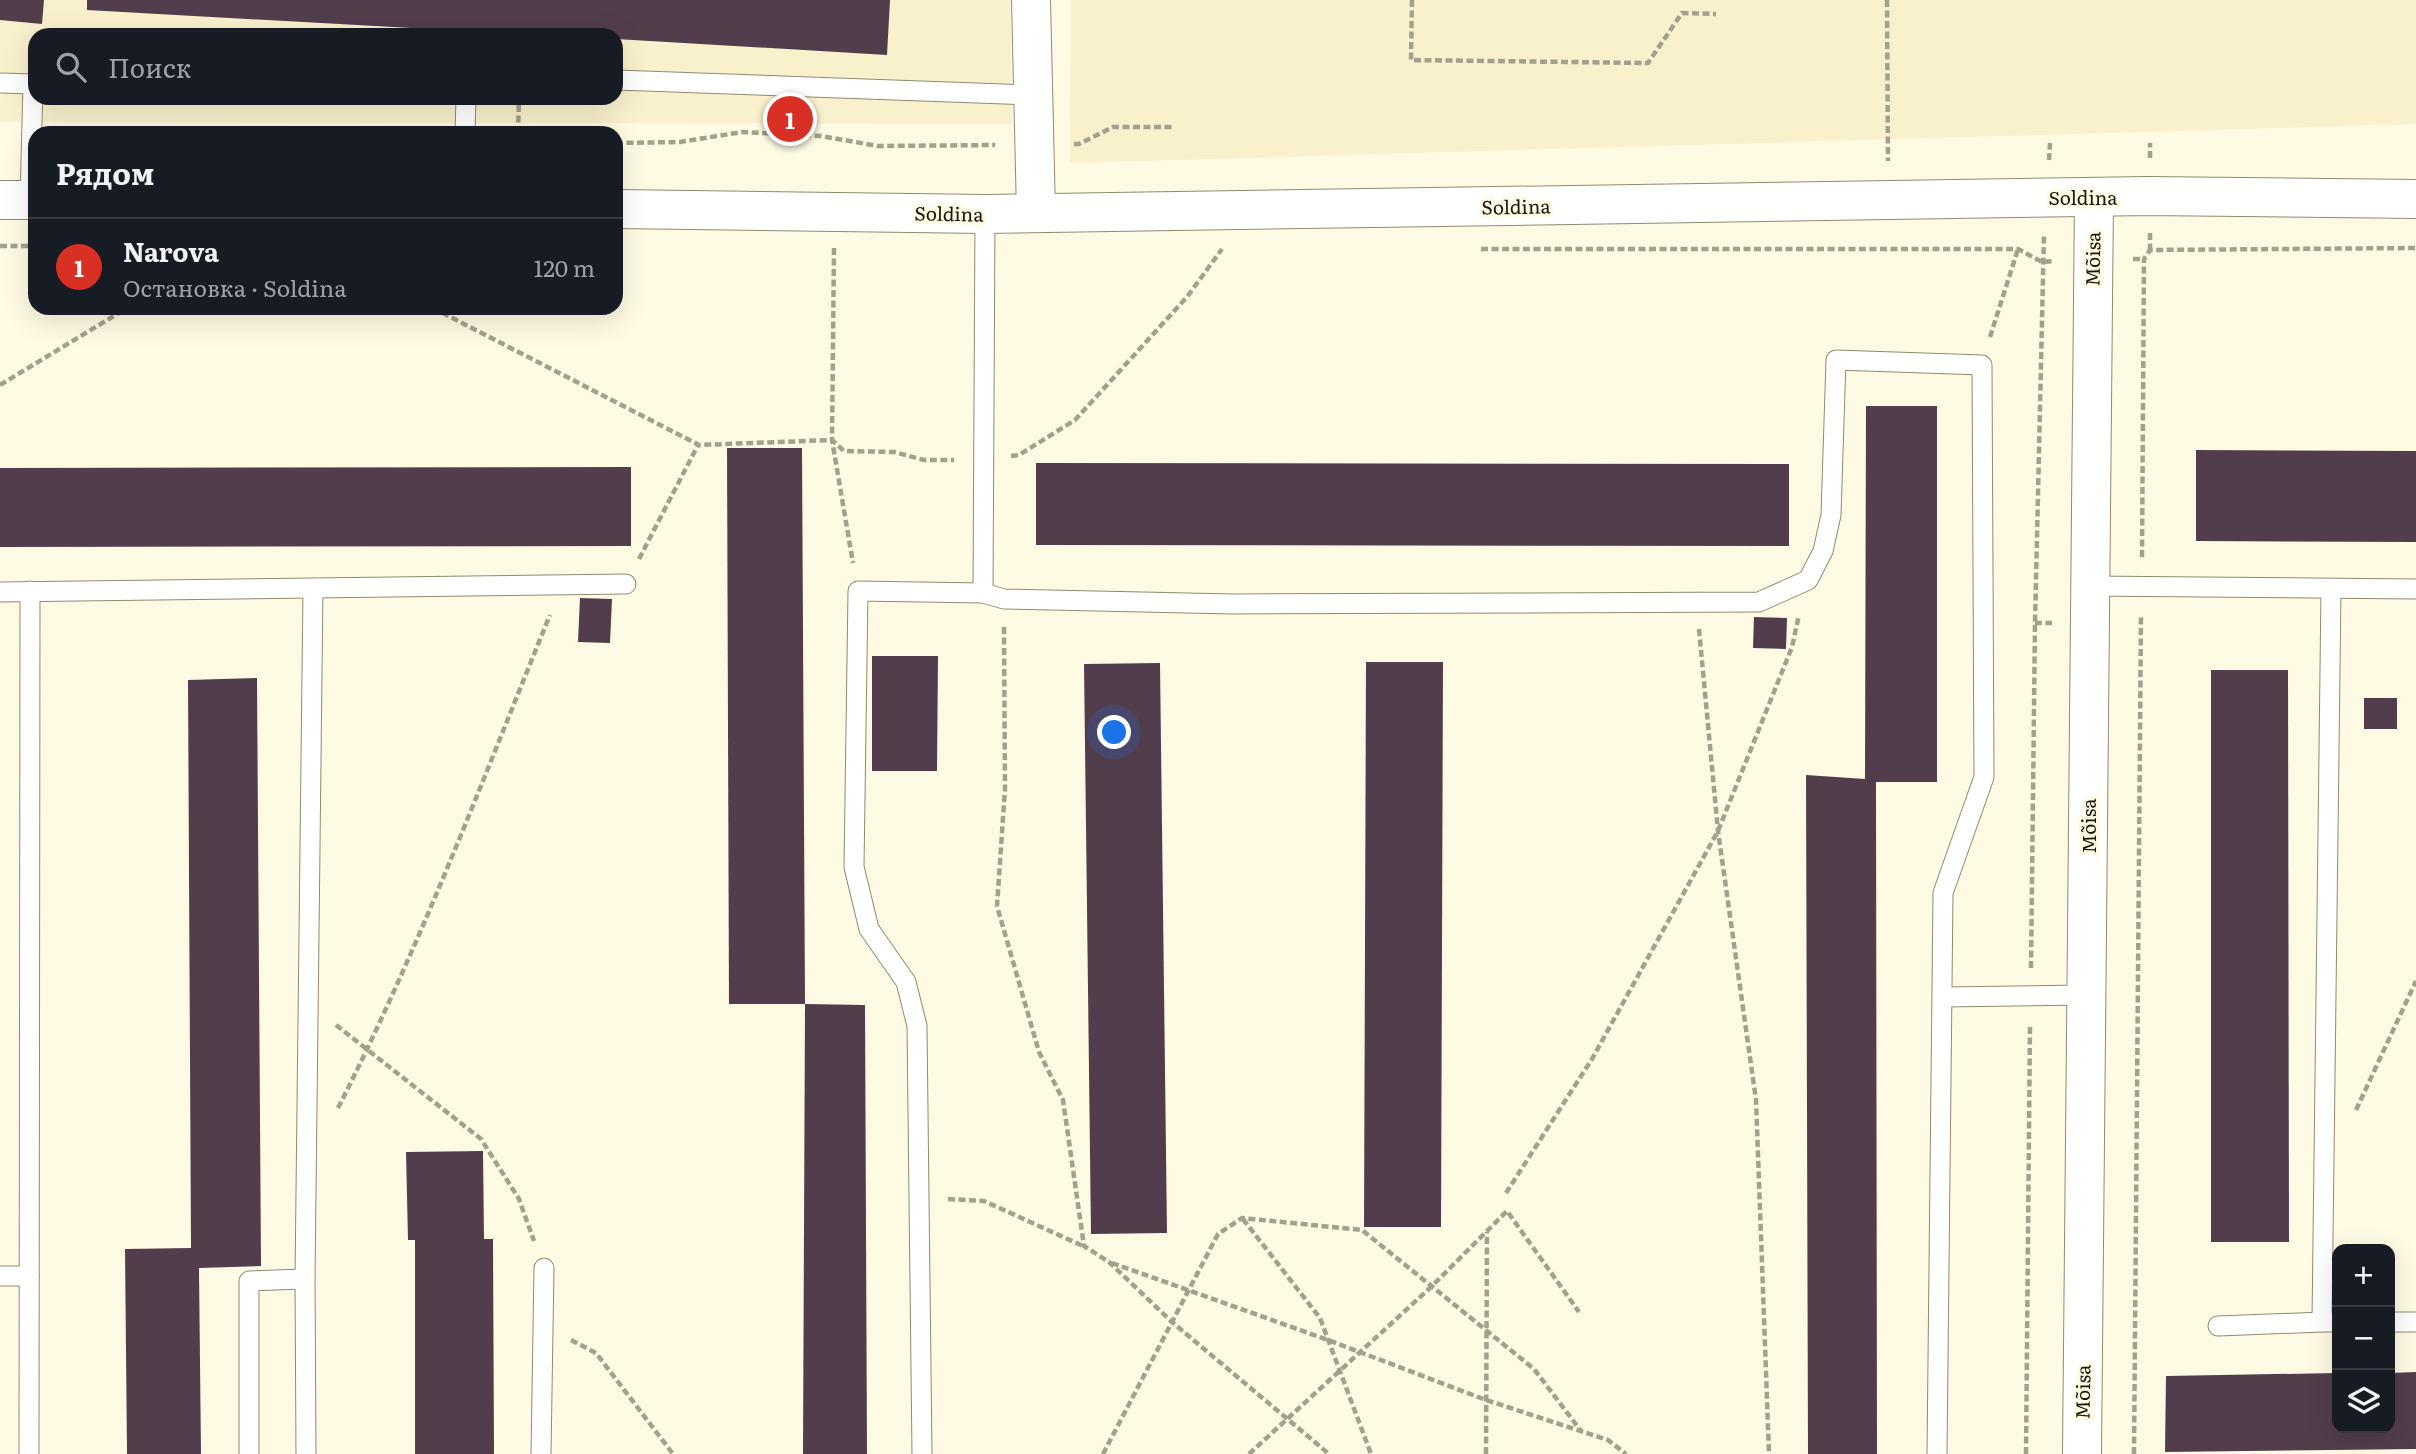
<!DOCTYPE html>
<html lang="ru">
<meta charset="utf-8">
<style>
:root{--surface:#171b24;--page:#242831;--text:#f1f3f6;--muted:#9ea1a6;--line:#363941;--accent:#d93025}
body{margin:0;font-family:Literata,serif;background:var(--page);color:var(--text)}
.controls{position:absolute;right:21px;bottom:21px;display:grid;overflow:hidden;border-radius:14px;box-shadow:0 7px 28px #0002}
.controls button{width:63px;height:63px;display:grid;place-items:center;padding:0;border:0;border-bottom:2px solid var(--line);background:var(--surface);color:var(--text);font:35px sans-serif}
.you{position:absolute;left:1115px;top:733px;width:24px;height:24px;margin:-18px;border:5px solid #fff;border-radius:50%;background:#1a73e8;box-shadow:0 0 0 10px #1a73e833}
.badge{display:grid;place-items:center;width:46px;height:46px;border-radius:50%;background:var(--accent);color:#fff;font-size:23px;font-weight:700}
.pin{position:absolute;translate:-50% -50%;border:4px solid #fff;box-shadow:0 2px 7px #0006}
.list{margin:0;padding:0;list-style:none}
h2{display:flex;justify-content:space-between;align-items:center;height:91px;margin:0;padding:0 28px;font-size:30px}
h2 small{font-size:23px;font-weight:400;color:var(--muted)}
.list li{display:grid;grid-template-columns:46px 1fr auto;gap:21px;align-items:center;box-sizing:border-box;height:98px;padding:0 28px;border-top:2px solid var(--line)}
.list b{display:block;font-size:26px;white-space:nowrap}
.list p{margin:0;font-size:23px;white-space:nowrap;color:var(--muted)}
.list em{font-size:23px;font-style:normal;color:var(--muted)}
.icon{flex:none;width:38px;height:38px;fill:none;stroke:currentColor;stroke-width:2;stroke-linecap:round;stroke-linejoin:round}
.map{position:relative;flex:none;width:2416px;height:1454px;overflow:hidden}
.search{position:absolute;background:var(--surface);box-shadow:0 7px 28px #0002;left:28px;top:28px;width:595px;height:77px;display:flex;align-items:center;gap:18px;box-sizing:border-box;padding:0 24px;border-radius:21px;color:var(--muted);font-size:26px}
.panel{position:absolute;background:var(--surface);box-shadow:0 7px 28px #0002;left:28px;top:126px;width:595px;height:189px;border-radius:21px}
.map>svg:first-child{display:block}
.built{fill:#f9f1cc;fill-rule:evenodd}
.building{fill:#523d4d}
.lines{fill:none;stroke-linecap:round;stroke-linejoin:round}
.lane-casing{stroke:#908a70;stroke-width:21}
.street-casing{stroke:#908a70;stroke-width:40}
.secondary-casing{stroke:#908a70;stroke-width:40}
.path{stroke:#a4a08e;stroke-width:4.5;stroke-dasharray:7 3.5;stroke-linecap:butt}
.lane{stroke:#fff;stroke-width:19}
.street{stroke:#fff;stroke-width:38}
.secondary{stroke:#fff;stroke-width:38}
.labels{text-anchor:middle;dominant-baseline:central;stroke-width:7;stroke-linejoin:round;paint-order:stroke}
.street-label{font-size:19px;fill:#1a180e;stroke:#fffae3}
</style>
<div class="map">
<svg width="2416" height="1454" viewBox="0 0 2416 1454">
<rect width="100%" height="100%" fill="#fffae3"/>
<!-- built -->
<g class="built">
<path d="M0 0H1010L1012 124 0 122ZM35 35H616V98H35Z"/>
<polygon points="1071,0 2416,0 2416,124 1070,163"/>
</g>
<!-- building -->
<g class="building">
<polygon points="0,0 44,0 42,24 0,20"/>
<polygon points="87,0 890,0 887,55 616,39 616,35 537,35 87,10"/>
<polygon points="1866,406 1937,406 1937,782 1876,782 1877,1454 1808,1454 1806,775 1865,779"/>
<polygon points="727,448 802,448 805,1004 729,1004"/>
<polygon points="2196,450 2416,451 2416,542 2196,541"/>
<polygon points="1036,463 1789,464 1789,546 1036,545"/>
<polygon points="631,467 631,546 0,547 0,468"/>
<polygon points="580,598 612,599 610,643 578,642"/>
<polygon points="1754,617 1787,618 1786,649 1753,648"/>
<polygon points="872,656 938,656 937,771 872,771"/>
<polygon points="1366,662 1443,662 1441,1227 1364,1227"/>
<polygon points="1160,663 1167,1233 1091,1234 1084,664"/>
<polygon points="2211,670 2288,670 2289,1242 2211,1242"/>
<polygon points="257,678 261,1266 199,1268 201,1454 127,1454 125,1249 191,1248 188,680"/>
<rect x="2364" y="698" width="33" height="31"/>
<polygon points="805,1004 865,1005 867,1454 803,1454"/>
<polygon points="483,1151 484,1239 493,1239 494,1454 415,1454 415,1240 408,1240 406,1152"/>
<polygon points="2416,1372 2416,1449 2165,1452 2166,1376 2337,1373 2337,1428 2390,1428 2390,1373"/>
</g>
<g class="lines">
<!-- lane casing -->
<g class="lane-casing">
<g id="lane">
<polyline points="616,80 1033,95"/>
<polyline points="0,83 35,84"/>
<polyline points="465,133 466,98"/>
<polyline points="30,200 33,84"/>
<polyline points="985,214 983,593 1004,599 1233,604 1759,602 1808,580 1823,551 1831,515 1836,360 1982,365 1984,777 1943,893 1937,1454"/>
<polyline points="2089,586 2416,589"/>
<polyline points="2331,589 2322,1322 2337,1322"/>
<polyline points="0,592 626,584"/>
<polyline points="1943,997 2086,995"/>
<polyline points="0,1276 29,1276"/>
<polyline points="2390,1322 2416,1322"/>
<polyline points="2218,1326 2322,1322"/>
<polyline points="29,1454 30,591"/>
<polyline points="249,1454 249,1281 305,1279"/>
<polyline points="306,1454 305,1279 313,588"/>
<polyline points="541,1454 544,1268"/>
<polyline points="922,1454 917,1026 906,982 869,929 854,867 858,591 983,593"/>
</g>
</g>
<!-- street casing -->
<g class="street-casing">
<g id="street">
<polyline points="1031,0 1036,213"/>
<polyline points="2082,1454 2094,197"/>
</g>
</g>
<!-- secondary casing -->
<g class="secondary-casing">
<g id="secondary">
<polyline points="0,200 35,200"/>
<polyline points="616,209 985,214 2148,196 2416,199"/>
</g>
</g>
<!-- path -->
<g class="path">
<polyline points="1412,0 1411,60 1648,63 1682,13 1716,14"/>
<polyline points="1887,0 1888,161"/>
<polyline points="518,133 519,98"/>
<polyline points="616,143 680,142 742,132 821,136 878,146 995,145"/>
<polyline points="1074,144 1079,144 1113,127 1175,127"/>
<polyline points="2150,158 2150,143"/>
<polyline points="2049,160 2050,143"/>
<polyline points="2150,233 2150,250"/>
<polyline points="0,246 35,246"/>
<polyline points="834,248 832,440 853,563"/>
<polyline points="1481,249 2018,249 2042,262 2054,261"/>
<polyline points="2133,259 2144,259"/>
<polyline points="433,308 699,445 832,440 844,451 894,452 924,460 954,460"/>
<polyline points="1990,337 2018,249"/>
<polyline points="0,385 127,308"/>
<polyline points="1011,456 1019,455 1075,420 1187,297 1222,249"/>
<polyline points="2142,557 2144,259 2150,250 2416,248"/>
<polyline points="639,559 698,445"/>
<polyline points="2035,623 2052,623"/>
<polyline points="1004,627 1005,789 997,906 1039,1052 1063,1100 1084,1246 1109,1262 1172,1322 1329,1454"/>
<polyline points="1699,629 1718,831 1756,1100 1769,1454"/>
<polyline points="2031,968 2035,623 2044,235"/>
<polyline points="336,1025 481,1139 519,1199 534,1241"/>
<path d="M338 1108C419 949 482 781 550 615"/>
<polyline points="2356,1110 2416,981"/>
<polyline points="1506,1193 1592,1059 1718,831 1792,647 1799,615"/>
<polyline points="948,1199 984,1201 1083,1246"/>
<polyline points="1243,1219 1320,1318 1371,1454"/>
<polyline points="1112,1263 1328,1340 1486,1400 1608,1440 1626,1454"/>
<polyline points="571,1340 596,1353 673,1454"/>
<polyline points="1103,1454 1218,1234 1242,1218 1362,1230 1534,1369 1581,1431"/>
<polyline points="1249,1454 1431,1287 1507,1211 1579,1312"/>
<polyline points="1486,1454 1487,1232"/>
<polyline points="2026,1454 2030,1025"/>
<polyline points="2134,1454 2141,615"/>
</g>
<!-- lane -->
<use href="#lane" class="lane"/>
<!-- street -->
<use href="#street" class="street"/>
<!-- secondary -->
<use href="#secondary" class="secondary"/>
</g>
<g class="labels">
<!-- street labels -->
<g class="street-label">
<text x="2083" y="197">Soldina</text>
<text transform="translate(1516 206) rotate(-1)">Soldina</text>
<text transform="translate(949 213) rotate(1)">Soldina</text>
<text transform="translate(2092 259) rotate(-89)">Mõisa</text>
<text transform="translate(2088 826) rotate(-90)">Mõisa</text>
<text transform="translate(2082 1392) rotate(-89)">Mõisa</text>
</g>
</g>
</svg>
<div class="controls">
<button>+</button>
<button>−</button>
<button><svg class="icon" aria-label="layers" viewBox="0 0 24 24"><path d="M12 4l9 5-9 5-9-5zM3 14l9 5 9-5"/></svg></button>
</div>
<div class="you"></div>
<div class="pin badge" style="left:790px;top:119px">1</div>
<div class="search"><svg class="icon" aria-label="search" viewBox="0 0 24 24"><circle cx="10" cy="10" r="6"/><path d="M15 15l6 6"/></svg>Поиск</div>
<section class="panel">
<h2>Рядом<small></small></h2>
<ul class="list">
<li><span class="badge">1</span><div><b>Narova</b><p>Остановка · Soldina</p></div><em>120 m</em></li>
</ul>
</section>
</div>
